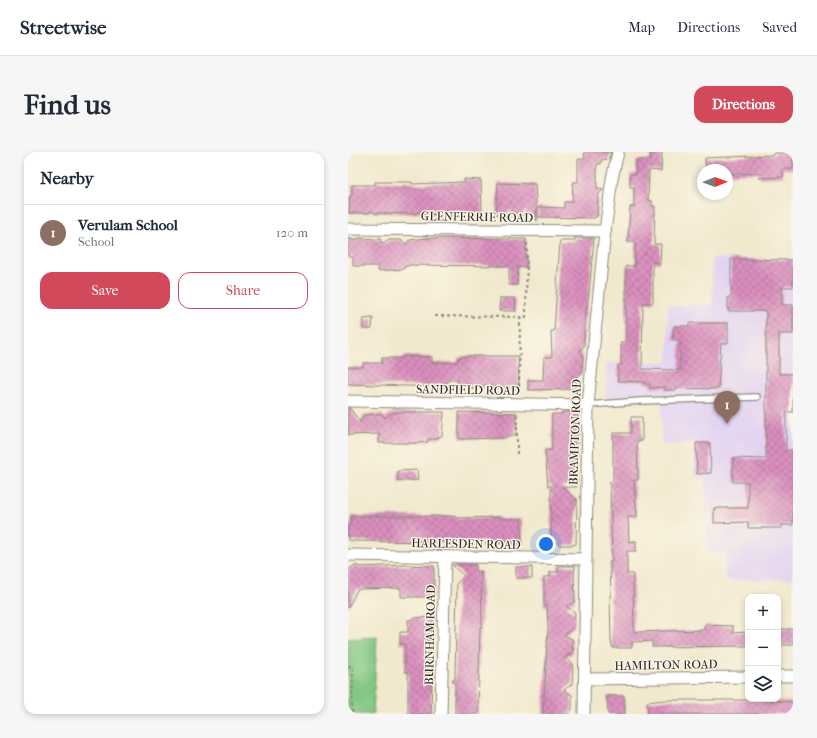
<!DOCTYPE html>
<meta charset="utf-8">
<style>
:root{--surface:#fff;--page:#f6f6f7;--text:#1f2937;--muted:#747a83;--line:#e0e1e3;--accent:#d1495b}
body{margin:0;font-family:"IM FELL French Canon",serif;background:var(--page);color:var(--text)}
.controls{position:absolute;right:12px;bottom:12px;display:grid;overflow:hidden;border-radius:8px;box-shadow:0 2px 6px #0003}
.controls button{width:36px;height:36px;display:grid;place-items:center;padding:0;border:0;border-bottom:1px solid var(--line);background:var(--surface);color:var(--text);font:20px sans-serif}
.compass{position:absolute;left:349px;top:12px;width:36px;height:36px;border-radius:50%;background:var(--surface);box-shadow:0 2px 6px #0003;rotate:89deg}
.you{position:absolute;left:198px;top:392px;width:14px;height:14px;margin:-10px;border:3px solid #fff;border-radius:50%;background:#1a73e8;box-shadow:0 0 0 6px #1a73e833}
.badge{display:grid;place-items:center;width:26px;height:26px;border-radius:50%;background:var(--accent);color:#fff;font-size:13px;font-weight:700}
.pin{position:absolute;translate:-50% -33px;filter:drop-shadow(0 1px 2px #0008)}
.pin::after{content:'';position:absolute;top:21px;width:14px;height:12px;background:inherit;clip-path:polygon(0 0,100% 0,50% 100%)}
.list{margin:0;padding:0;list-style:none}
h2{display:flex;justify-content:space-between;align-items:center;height:52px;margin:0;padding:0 16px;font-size:17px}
h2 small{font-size:13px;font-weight:400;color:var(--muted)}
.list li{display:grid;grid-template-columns:26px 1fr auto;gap:12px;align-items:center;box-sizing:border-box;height:56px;padding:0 16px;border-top:1px solid var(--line)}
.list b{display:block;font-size:15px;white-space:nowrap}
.list p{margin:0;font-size:13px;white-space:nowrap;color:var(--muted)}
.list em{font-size:13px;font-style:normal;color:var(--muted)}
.actions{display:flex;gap:8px;padding:12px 16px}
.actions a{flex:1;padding:9px 0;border:1px solid var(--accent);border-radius:12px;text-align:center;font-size:14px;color:var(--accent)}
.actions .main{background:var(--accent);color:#fff}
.icon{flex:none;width:22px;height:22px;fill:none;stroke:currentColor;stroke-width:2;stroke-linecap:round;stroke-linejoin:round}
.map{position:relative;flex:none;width:445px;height:562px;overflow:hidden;border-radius:12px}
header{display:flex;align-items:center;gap:24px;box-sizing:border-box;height:56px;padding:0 20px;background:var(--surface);border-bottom:1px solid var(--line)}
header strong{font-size:19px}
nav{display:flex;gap:22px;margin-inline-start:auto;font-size:14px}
.intro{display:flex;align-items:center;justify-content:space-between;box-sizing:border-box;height:96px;padding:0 24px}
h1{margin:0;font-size:28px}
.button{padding:10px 18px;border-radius:12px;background:var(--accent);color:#fff;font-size:14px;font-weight:700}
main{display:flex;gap:24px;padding:0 24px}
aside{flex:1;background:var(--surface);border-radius:12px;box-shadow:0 2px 6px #0003}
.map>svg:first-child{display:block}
.built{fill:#e3d3f2}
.park{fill:#82c782;stroke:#567956}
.building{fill:url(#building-cross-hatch)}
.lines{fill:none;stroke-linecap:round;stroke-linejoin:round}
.lane-casing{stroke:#8e8a7c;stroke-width:8}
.street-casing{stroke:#8e8a7c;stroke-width:13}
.path{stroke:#8e8a7c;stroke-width:2;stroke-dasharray:3 3;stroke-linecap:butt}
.lane{stroke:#fff;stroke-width:5.5}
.street{stroke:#fff;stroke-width:11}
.labels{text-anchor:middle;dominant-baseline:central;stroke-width:3;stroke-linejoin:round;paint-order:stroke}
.street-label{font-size:12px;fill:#2b2b2b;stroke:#fcf5e5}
</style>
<header>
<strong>Streetwise</strong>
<nav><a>Map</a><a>Directions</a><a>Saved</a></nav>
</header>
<div class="intro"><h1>Find us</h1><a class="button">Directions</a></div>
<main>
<aside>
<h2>Nearby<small></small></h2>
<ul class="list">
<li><span class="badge" style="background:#8d6e63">1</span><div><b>Verulam School</b><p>School</p></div><em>120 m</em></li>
</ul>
<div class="actions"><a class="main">Save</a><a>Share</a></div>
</aside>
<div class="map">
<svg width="445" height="562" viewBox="0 0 445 562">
<defs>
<pattern id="building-cross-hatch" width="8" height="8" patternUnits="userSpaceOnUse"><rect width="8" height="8" fill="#db90bf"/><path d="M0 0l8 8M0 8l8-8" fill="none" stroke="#b2769b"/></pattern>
</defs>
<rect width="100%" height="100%" fill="#fcf5e5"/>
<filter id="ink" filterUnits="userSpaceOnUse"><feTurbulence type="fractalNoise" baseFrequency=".025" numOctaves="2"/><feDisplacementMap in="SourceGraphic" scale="8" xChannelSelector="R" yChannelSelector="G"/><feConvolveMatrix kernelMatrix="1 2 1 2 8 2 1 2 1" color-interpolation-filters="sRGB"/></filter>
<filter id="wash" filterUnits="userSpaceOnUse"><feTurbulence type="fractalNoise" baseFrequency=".012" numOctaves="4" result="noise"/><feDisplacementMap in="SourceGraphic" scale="16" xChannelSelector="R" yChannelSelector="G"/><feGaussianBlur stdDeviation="0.9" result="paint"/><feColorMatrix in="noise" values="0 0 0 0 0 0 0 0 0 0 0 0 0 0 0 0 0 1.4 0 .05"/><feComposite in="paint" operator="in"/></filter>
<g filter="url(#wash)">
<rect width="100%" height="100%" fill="#f1e9ce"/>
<!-- built -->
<polygon class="built" points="364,106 445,107 445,427 377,428 377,401 359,401 357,326 347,326 346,291 314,293 313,248 258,253 258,211 320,210 320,153 364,153"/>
<!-- park -->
<polygon class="park" points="29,485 25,562 0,562 0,487"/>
<g id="blocks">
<!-- building -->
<g class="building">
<polygon points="236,0 263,0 261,7 253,8 253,12 249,12 249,36 255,38 250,43 249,64 246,66 190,65 190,55 216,56 216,50 224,50 225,30 230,30 230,7 237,7"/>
<polygon points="303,0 314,0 313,19 301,18 300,48 304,49 304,54 307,54 306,92 313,92 312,111 305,110 305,151 295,151 294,217 332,218 332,188 325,188 326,174 341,174 341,171 380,171 380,191 373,191 370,237 328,236 328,238 317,238 317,235 302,236 302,232 297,232 297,230 270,229 270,213 273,213 273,190 278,190 278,114 287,114 287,90 280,90 282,55 286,55 286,35 282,35 282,22 288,22 288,8 302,8"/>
<polygon points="426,1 445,1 445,17 435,17 435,25 411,26 411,21 380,22 379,18 358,18 357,6 426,3"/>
<polygon points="116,27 133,28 134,62 96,63 92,60 88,62 73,62 70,60 66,62 27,61 23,59 20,61 1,61 2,44 4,44 4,33 27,33 27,30 64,30 64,32 117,30"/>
<polygon points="150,31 187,32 189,69 178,59 174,64 170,65 163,58 157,63 148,62"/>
<polygon points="0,86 8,89 10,86 32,87 35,92 41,88 53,88 57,92 62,88 79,86 178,87 178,115 170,115 169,133 161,133 161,114 62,113 56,115 56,117 30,119 30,114 5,114 5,105 0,104"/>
<polygon points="226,86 246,86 241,141 236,173 236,194 232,198 235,204 234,221 228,225 228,237 180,238 180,228 195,228 196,205 204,205 203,179 206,179 212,89 227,89"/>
<polygon points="383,107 445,108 445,135 434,135 434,153 445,153 445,182 431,182 431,222 445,222 445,260 438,260 438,298 445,298 445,373 434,373 434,376 400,376 400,370 366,371 366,356 400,356 400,330 385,330 385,306 418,307 418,159 380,159 380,145 383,145"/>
<polygon points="152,146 167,146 168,159 151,159"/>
<polygon points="25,166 24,177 15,177 15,167"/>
<polygon points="56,204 84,205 84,211 110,210 110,206 117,204 170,204 171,236 143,236 138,232 134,236 122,236 117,230 110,237 110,228 100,228 99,235 92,235 0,232 0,215 15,215 15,211 34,211 34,206 56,206"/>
<polygon points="0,256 2,256 12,270 16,263 34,262 37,266 43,261 54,260 96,260 94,284 90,285 90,287 80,287 80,290 67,291 31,291 31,282 0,283"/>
<polygon points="111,260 168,261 168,283 158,284 158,286 111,287"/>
<polygon points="214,260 229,260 230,264 229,335 214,335 229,348 228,392 226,393 211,393 211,391 203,391 203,334 200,334 197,298 204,298 204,262 214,262"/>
<polygon points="283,265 294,265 294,289 289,289 290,328 286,328 289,365 280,365 281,390 288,389 288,399 279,399 279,422 285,422 286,480 356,478 357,473 385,474 385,481 400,480 400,494 304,495 304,489 284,490 284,495 282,496 265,496 263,490 262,443 263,443 262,410 264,410 262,330 265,329 265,281 283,281"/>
<polygon points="348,291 362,291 363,321 349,322"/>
<polygon points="69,318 70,328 50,329 50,319"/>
<polygon points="3,364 104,364 111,366 152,365 152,367 173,367 174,391 139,392 135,389 118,391 114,389 109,392 108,390 4,389 0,388 0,374 3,373"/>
<polygon points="7,413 13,415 57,413 86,414 86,445 53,445 53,436 13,437 9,438 0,456 0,418"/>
<polygon points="104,413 128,413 128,420 133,419 134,475 132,475 130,562 107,562 107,532 104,529 107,527 109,431 116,424"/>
<polygon points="210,414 227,414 226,423 227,449 218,454 227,461 226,475 216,483 224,487 225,501 217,505 225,512 224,532 216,538 224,543 224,556 222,562 195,562 200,476 199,454 196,454 196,425 202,425 202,420 210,420"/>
<rect x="168" y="415" width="16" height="11"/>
<polygon points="85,465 83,562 60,562 60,520 57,520 57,492 52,492 52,480 60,480 60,468 64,468 64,466"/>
<rect x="430" y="477" width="15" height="16"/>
<polygon points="259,544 276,544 277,562 260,562"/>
<polygon points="316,548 409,548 445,550 445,562 300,562 299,550"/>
</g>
</g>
</g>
<g filter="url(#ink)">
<use href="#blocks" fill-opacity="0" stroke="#8e8a7c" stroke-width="1"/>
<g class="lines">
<!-- lane casing -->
<g class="lane-casing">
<polyline id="lane" points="240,253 292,249 409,245"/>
</g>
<!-- street casing -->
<g class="street-casing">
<g id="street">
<polyline points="0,77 257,79"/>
<polyline points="0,249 240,253"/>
<polyline points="0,403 237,407"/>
<polyline points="430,524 445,524"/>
<polyline points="237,527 400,525"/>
<polyline points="93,562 97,405"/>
<polyline points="236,562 240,253 257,79 264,27 270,0"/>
</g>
</g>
<!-- path -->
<g class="path">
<polyline points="87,164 178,165 179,89"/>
<polyline points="171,240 172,165"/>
<polyline points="169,263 169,304"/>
<polyline points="0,514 5,515 4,562"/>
</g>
<!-- lane -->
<use href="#lane" class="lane"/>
<!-- street -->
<use href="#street" class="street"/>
</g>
</g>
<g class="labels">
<!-- street labels -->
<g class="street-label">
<text transform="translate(129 65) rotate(1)">GLENFERRIE ROAD</text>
<text transform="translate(120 238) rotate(1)">SANDFIELD ROAD</text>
<text transform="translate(227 280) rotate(-88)">BRAMPTON ROAD</text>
<text transform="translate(118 392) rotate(1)">HARLESDEN ROAD</text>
<text transform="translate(82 483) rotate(-89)">BURNHAM ROAD</text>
<text transform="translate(318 513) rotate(-1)">HAMILTON ROAD</text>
</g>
</g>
</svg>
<div class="controls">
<button>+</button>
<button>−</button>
<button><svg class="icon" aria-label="layers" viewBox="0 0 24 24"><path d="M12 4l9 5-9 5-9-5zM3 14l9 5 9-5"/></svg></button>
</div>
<svg class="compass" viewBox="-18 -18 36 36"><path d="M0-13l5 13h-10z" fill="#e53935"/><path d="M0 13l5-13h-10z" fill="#747a83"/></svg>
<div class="you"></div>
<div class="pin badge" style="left:379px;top:272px;background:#8d6e63">1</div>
</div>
</main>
